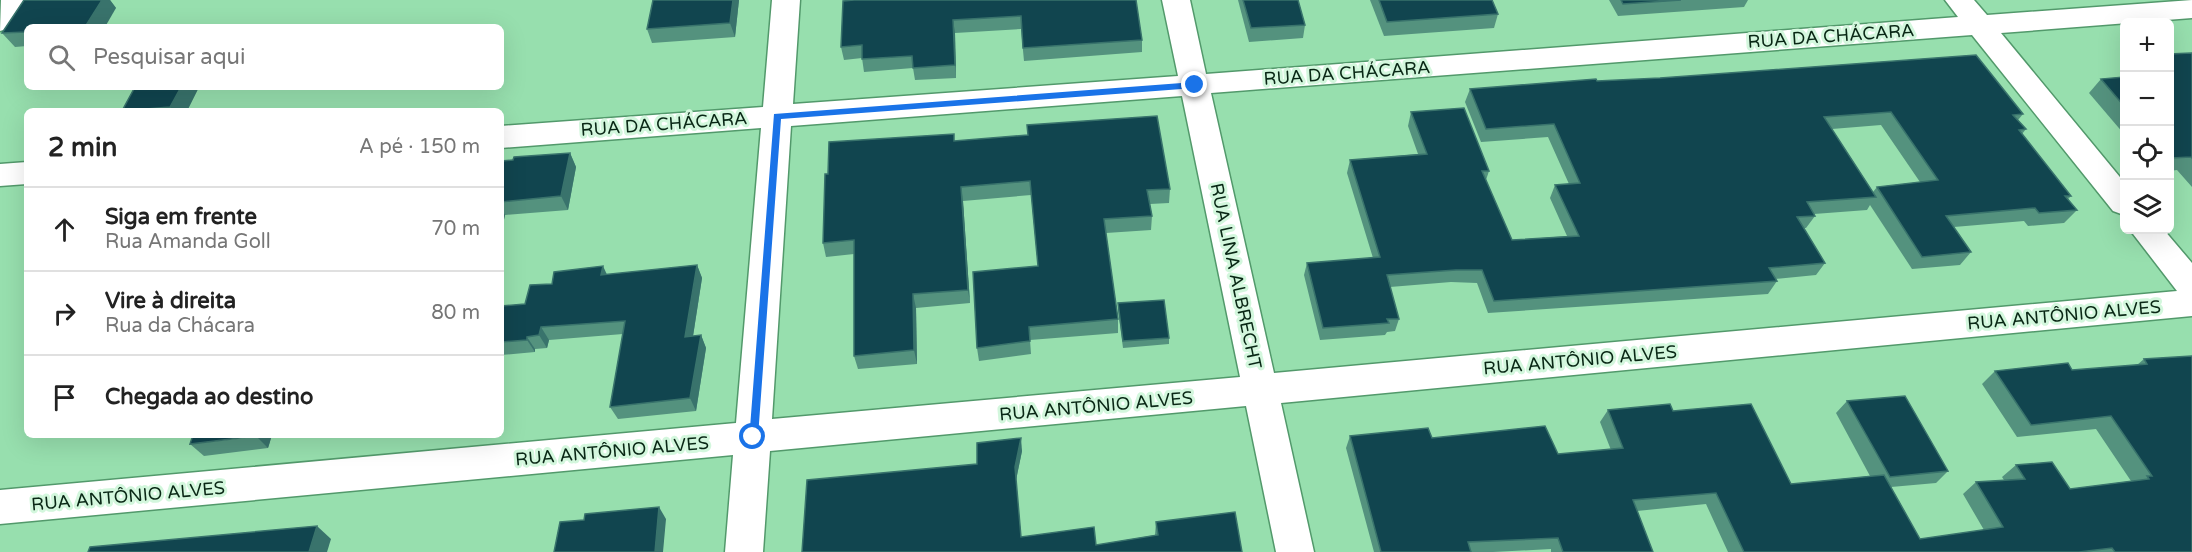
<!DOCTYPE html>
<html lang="pt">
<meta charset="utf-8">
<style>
:root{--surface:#fff;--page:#f2f2f2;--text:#222;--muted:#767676;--line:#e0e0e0}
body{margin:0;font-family:"Varela Round",sans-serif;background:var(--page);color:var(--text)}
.controls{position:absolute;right:18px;top:18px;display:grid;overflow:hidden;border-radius:9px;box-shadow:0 6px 24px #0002}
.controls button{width:54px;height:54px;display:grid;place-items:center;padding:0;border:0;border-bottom:2px solid var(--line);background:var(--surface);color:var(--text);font:30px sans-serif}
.stop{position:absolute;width:18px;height:18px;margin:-14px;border:4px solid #1a73e8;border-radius:50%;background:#fff}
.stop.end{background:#1a73e8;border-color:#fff;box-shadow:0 2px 6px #0008}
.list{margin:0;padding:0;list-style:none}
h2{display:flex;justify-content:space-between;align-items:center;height:78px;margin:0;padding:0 24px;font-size:26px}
h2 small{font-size:20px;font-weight:400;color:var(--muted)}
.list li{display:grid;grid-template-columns:39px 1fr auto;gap:18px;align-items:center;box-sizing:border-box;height:84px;padding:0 24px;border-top:2px solid var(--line)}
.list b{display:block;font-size:22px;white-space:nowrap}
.list p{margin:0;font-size:20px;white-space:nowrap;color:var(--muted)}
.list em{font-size:20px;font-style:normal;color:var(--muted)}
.icon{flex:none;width:33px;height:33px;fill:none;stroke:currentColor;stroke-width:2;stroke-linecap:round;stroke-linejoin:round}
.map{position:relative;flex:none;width:2192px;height:552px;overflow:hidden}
.search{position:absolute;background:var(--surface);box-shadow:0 6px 24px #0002;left:24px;top:24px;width:480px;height:66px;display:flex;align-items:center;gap:15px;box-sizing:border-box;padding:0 21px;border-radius:9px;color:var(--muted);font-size:22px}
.panel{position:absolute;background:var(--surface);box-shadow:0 6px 24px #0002;left:24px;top:108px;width:480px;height:330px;border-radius:9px}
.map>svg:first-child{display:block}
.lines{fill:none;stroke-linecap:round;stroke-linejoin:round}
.minor-casing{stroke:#52996b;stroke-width:3}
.minor{fill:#fff;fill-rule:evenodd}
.wall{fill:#54927e;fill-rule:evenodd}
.shaded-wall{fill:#39736c}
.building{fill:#11454f;stroke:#39736c;stroke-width:1.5}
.route{fill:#1a73e8}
.labels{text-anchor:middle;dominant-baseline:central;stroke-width:6;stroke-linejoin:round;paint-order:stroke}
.street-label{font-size:18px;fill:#092715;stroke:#d3f7dd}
</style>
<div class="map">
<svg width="2192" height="552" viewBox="0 0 2192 552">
<rect width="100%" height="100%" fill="#97dfae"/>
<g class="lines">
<!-- minor casing -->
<g class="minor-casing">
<g id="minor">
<polygon points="1,0 29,0 10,28 0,31"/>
<path d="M772 0H800L793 104 1178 76 1162 0H1190L1206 74 1958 17 1945 0H1974L1987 15 2192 0V18L2001 33 2124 182V215L2113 211 1972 35 1211 93 1274 373 2177 291 2130 230H2164L2192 263V316L1281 403 1314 552H1276L1246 406 770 451 763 552H725L733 455 0 524V490L736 423 761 128 501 148V126L763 107ZM1182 96 1240 377 772 419 791 126Z"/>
<polygon points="27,162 27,184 0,186 0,164"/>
</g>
</g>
<!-- minor -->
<use href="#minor" class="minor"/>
</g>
<!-- wall -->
<g class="wall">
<polygon points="24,0 110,0 116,8 27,27 27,46 15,47 2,33"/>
<polygon points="739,0 735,37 652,43 647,29"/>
<polygon points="854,0 1136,0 1142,40 1142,52 1024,61 1021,29 955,33 956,78 915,80 913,68 864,72 862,58 844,60 841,47"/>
<polygon points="1238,0 1298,0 1305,25 1303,38 1249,42"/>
<polygon points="1370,0 1492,0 1498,14 1494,28 1384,36"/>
<polygon points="1609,0 1748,0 1744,7 1618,16"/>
<polygon points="2192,53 2192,187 2177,170 2169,171 2169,54"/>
<polygon points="2124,77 2124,134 2089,93 2101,79"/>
<path d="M1597 81 2023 114 2018 120 2026 129 2022 134 2071 196 2068 199 2077 210 2064 223 2028 226 2024 221 1954 227 1971 252 1960 265 1912 269 1870 205 1867 210 1814 214 1815 216 1806 228H1804L1825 263 1816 275 1775 279 1777 281 1768 294 1488 313 1477 283 1451 282 1390 287 1399 319 1395 331 1387 332 1385 335 1320 340 1304 275 1307 263 1373 258 1347 173 1350 160 1418 154 1408 126 1411 112 1489 171 1486 180 1512 240 1567 236 1550 198 1555 185 1569 184 1548 137 1481 142 1465 102 1470 89ZM1881 125 1920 182 1877 187 1873 192 1832 129Z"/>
<polygon points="135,87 199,87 187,111 122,111"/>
<polygon points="955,141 1170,189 1169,203 1150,204 1152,216 1151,230 1106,233 1118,319 1118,333 1030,340 1031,354 979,361 977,348 1038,266 1031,195 963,201 970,303 916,308 917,364 858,369 854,356 854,254 826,257 823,243"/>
<polygon points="570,153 576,167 568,210 505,215 501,233 501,161"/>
<polygon points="697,265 702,278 693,336 701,335 706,348 696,411 618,419 610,407 623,334 549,340 547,348 535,349 535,352 501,355 501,306 525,304 552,284 607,275"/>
<polygon points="1118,303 1169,338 1169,344 1123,348 1118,310"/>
<polygon points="2192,356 2192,552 1728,552 1706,504 1637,511 1653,552 1551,552 1551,549 1493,552 1374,552 1346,448 1350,436 1432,438 1558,454 1611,450 1600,422 1608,410 1673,411 1791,484 1870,476 1836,413 1847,401 1948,471 1936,483 1891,487 1920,539 1984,530 1963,494 1976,482 2004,480 2002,477 2016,465 2070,489 2131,481 2096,429 2017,437 1982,384 1995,371 2072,370 2137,365 2144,359"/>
<polygon points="272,435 268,448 204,456 190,444"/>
<polygon points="1022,451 1016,480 1021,537 1096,545 1155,535 1156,522 1242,552 802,552 977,464"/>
</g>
<!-- shaded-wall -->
<g class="shaded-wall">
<polygon points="102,0 110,0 116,8 105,27 85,27"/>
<polygon points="733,0 739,0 735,37 730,23"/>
<polygon points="953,20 955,33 956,78 955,65"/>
<polygon points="181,87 199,87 187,111 174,111 170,107"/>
<polygon points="570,153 576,167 568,210 561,196"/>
<polygon points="961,187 963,201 970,303 968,290"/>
<polygon points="501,208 505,215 501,233"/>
<polygon points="697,265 702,278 691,349 685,337"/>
<polygon points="603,266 609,279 601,275"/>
<polygon points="913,294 916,308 917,364 914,350"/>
<polygon points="541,327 549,340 547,348 539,335"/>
<polygon points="701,335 706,348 696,411 690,398"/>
<polygon points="527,337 535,349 535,352 527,340"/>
<polygon points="256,435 272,435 268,448 256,436"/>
<polygon points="1021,438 1022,451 1016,480 1015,467"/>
<polygon points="659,507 666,519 663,552 655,552"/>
<polygon points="317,526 331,539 327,552 309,552"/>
</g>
<!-- building -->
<g class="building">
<polygon points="24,0 102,0 85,27 27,27 27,32 2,33"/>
<polygon points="653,0 733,0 730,23 647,29"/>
<polygon points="854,0 1136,0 1142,40 1023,48 1021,16 953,20 955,65 913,68 912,56 862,59 862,45 841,47 843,1"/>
<polygon points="1243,0 1298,0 1305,25 1251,28"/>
<polygon points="1379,0 1492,0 1498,14 1387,22"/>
<polygon points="1621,0 1681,0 1623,4"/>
<polygon points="2192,53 2192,158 2191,157 2171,158 2169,157 2169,54"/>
<polygon points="1976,55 2023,114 2013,115 2026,129 2019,130 2071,196 2065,196 2077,210 2039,213 2035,208 1946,216 1971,252 1922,257 1877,187 1938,180 1891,112 1824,117 1876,197 1807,202 1815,216 1797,217 1825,263 1769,268 1777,281 1494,301 1482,270 1456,270 1387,275 1399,319 1387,319 1389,323 1323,328 1307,263 1380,257 1350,160 1427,154 1411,112 1464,108 1489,171 1482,171 1512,240 1579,236 1555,185 1580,183 1554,124 1486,129 1470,89 1596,79 1597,81 1660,78"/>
<polygon points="2124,77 2124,106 2101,79"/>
<polygon points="135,87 181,87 170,107 122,111"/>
<polygon points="1157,116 1170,189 1147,190 1152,216 1104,219 1118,319 1029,327 1030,341 977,348 973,272 1038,266 1030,181 961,187 968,290 913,294 914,350 854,356 854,240 823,243 825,174 828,174 829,142 954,134 954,141 1028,135 1027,125"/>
<polygon points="570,153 561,196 501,202 501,161 513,160 514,157"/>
<polygon points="697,265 685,337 701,335 690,398 610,407 625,321 541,327 539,335 527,337 527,340 501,342 501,306 525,304 530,285 552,284 554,272 603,266 601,275"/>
<polygon points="1164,300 1169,338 1123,341 1118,303"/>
<polygon points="2192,356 2192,552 2115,552 2112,548 2079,552 1744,552 1716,493 1633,500 1653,552 1563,552 1558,538 1468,542 1471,552 1381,552 1350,436 1428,428 1432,438 1545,426 1558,454 1623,448 1608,410 1670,404 1673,411 1751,404 1791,484 1884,475 1920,539 2003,527 1976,482 2025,479 2016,465 2052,462 2070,489 2149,479 2147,476 2152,476 2111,416 2031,425 1995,371 2068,363 2072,370 2147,364 2144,359"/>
<polygon points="1905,396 1948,471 1890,477 1847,401"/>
<polygon points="193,435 256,435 256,436 190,444"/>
<polygon points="1021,438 1015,467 1021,537 1094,527 1096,545 1158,535 1156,522 1235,512 1242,552 802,552 807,480 977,464 977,443"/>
<polygon points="659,507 655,552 554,552 560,522 584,520 585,514"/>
<polygon points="317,526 309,552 88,552 90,547"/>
</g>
<!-- route -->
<polygon class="route" points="1195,82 1199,85 1195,88 781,119 758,437 753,442 749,441 774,114"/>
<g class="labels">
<!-- street labels -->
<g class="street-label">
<text transform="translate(1831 36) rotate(-4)">RUA DA CHÁCARA</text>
<text transform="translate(1347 73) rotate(-4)">RUA DA CHÁCARA</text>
<text transform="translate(664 124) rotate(-4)">RUA DA CHÁCARA</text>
<text transform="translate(1236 276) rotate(78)">RUA LINA ALBRECHT</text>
<text transform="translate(2064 315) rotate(-5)">RUA ANTÔNIO ALVES</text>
<text transform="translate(1580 360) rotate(-5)">RUA ANTÔNIO ALVES</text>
<text transform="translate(1096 406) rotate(-5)">RUA ANTÔNIO ALVES</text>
<text transform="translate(612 451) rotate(-5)">RUA ANTÔNIO ALVES</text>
<text transform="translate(128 496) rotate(-5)">RUA ANTÔNIO ALVES</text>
</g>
</g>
</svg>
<div class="controls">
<button>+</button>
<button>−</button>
<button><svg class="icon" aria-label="locate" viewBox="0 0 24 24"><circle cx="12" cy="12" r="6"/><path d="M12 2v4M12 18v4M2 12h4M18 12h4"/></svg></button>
<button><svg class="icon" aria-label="layers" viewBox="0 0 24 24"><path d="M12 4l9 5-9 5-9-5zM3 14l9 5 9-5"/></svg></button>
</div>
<div class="stop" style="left:753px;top:437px"></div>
<div class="stop end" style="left:1195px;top:85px"></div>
<div class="search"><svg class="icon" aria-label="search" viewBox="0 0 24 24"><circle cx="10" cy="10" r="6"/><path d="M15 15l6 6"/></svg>Pesquisar aqui</div>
<section class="panel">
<h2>2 min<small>A pé · 150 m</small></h2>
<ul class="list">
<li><svg class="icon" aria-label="ahead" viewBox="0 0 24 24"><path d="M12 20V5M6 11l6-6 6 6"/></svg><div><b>Siga em frente</b><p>Rua Amanda Goll</p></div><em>70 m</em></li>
<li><svg class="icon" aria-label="right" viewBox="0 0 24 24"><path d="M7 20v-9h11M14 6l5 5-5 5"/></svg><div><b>Vire à direita</b><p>Rua da Chácara</p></div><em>80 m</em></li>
<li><svg class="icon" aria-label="arrive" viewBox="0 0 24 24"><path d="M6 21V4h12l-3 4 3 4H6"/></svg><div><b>Chegada ao destino</b></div></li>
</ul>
</section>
</div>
